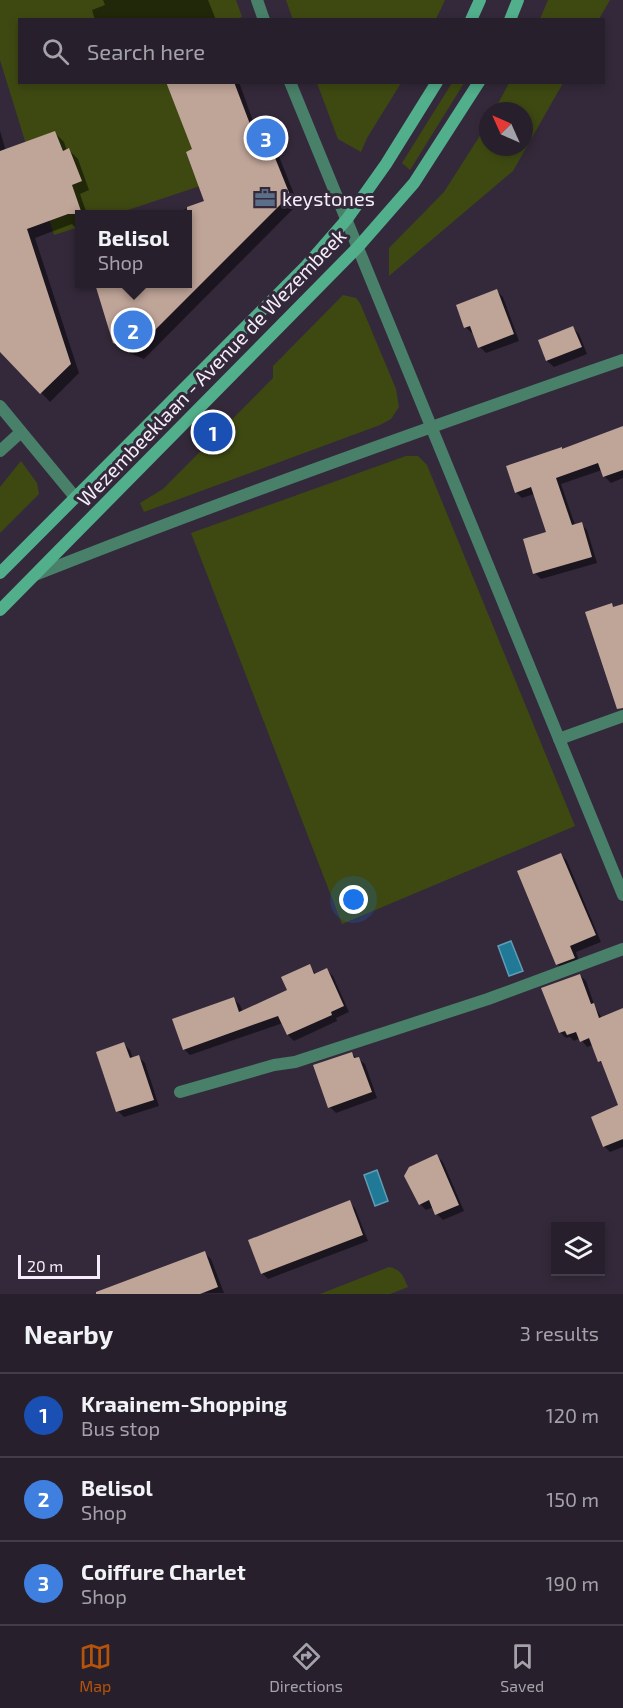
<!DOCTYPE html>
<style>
:root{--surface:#271f2c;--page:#332c38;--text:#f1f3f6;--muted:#a4a2a9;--line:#433d48;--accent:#b45309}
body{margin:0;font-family:"Exo 2",sans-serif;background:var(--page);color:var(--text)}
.controls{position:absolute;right:18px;bottom:18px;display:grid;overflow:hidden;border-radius:0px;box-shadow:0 3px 9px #0003}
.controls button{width:54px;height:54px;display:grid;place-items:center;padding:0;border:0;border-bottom:2px solid var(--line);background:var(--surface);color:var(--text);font:30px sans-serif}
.compass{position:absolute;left:479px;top:102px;width:54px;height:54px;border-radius:50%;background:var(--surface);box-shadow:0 3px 9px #0003;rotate:315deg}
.scale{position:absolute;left:18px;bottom:15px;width:82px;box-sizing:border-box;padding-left:6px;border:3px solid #f5edf9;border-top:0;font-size:16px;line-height:21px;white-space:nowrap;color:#f5edf9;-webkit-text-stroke:4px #34293a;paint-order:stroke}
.you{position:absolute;left:354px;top:900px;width:21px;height:21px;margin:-15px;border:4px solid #fff;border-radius:50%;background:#1a73e8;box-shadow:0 0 0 9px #1a73e833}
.badge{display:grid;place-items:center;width:39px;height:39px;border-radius:50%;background:var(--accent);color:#fff;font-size:20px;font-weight:700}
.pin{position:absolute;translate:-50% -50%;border:3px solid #fff;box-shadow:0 2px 6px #0006}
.popup{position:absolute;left:75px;top:210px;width:117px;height:78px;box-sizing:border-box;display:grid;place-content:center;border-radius:0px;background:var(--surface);filter:drop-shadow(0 2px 4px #0005);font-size:20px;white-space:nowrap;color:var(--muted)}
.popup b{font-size:22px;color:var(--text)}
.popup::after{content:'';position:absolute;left:50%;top:100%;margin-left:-12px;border:12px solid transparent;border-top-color:var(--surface)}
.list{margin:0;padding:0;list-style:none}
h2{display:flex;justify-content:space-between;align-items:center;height:78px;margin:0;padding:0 24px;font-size:26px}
h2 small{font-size:20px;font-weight:400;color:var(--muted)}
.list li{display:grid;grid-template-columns:39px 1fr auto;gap:18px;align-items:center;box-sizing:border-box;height:84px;padding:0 24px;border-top:2px solid var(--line)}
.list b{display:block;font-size:22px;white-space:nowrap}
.list p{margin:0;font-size:20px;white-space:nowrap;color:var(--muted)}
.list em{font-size:20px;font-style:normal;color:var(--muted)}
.icon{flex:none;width:33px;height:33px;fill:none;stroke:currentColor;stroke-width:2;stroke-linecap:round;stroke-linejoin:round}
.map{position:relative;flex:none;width:623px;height:1294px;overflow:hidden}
.search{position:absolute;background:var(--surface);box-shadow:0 3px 9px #0003;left:18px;right:18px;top:18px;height:66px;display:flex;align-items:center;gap:15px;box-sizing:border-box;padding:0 21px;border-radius:0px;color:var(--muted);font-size:22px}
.sheet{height:330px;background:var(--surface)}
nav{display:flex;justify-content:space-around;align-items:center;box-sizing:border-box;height:84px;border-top:2px solid var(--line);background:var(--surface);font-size:16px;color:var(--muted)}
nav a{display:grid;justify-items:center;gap:3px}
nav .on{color:var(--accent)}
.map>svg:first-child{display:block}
.green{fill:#3e4912}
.water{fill:#207a97;stroke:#609cb4;stroke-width:1.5}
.shadow{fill:#0007}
.building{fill:#bfa498}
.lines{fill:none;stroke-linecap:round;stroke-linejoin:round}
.service{stroke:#49806a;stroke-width:12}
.minor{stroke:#49806a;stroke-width:12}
.secondary{stroke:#52af8c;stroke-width:12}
.labels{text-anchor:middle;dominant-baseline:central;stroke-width:6;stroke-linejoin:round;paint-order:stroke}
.poi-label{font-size:20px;fill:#f5edf9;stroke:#34293a;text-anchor:start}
.street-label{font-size:20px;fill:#f5edf9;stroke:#34293a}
</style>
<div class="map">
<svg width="623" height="1294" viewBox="0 0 623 1294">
<rect width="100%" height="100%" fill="#34293a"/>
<!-- green -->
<g class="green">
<polygon points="0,0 236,0 242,17 235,19 20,20 20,82 166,83 224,137 186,152 193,171 207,166 221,179 116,214 79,214 79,227 54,235 0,60"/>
<polygon points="286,0 445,0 436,19 293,20"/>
<polygon points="548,0 610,0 599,19 540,19"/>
<polygon points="317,83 401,83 367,138 361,152 338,139"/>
<polygon points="452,83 464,83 410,170 402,163"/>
<polygon points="509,83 563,83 513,171 389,276 389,248 444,192 488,123 488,147 524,147 524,111 494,111"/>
<polygon points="343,295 356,298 360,303 396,389 399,407 391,419 380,425 144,512 140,503 163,489 273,378 273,366"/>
<polygon points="406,456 418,456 427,465 575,826 342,924 191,533"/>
<polygon points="21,461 37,483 39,494 0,533 0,487"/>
<path d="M389 1267C401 1269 403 1276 408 1287L390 1294H320Z"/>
</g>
<!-- water -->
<g class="water">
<polygon points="511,941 523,971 509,976 498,946"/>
<polygon points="377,1170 388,1201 375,1206 364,1175"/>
</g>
<!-- shadow -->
<g class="shadow">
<polygon points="103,0 208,0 216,20 95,20 92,10 105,5"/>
<polygon points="168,82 239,82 257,132 263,130 272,139 298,204 144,359 124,351 115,342 96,284 187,284 187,214 172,214 206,202 194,150"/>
<polygon points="0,131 6,151 55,133 64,142 67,151 69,150 78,159 89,190 80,194 87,214 79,214 79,231 72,224 35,238 79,373 50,402 0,349"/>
<polygon points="497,291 503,297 519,341 486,353 480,347 474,332 472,333 465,327"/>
<polygon points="573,328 579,334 587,354 554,367 547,361 540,341"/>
<polygon points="623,428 623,478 611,483 605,477 602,470 561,484 575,525 581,524 587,530 597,563 541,579 535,573 548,533 534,494 522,498 516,492 563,450"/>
<polygon points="561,854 567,861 601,942 576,952 580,964 563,970 557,964"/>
<polygon points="309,966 317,975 327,970 333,976 349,1012 336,1018 337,1021 294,1041 288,1035 283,1023 190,1055 184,1049 234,999 240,1005 243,1012 289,990"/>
<polygon points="580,975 586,981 595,1007 602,1018 623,1010 623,1147 610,1152 604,1146 620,1106 605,1066 599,1061 593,1045 587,1047 580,1038 574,1041 570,1037 566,1038 560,1032"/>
<polygon points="124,1044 130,1050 133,1059 139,1057 145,1063 159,1106 124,1117 118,1111"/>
<polygon points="352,1054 365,1064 377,1098 336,1113 330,1107"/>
<polygon points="437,1156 443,1162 464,1211 443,1220 437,1214 434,1207 426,1210 420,1204"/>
<polygon points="349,1202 355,1208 368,1241 268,1279 262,1273"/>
<polygon points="205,1253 211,1259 224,1293 107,1294 105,1290"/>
</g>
<!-- building -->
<g class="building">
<polygon points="166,82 234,82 253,132 263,128 290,195 134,351 113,343 95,284 187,284 187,207 204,201 186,152 192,149"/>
<polygon points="55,131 63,151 69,148 82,181 72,185 82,214 68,214 27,229 71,364 40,394 0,352 0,151"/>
<polygon points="497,289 514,334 478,348 470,326 464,328 456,305"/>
<polygon points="573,326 582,347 546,361 538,340"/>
<polygon points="623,426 623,470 603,477 598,463 556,478 572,525 582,522 592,557 533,574 523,539 546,532 531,487 515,493 506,466 562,447 562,449"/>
<polygon points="612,603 613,607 623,604 623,708 617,709 585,612"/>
<polygon points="561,853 596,935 570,946 575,958 556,965 517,871"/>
<polygon points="310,964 314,974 327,968 344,1006 331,1012 332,1015 287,1035 278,1016 183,1050 172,1019 234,997 239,1012 287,990 281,977"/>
<polygon points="580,974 591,1004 594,1003 599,1018 623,1008 623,1139 603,1147 591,1117 618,1105 601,1061 598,1062 589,1038 580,1042 576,1032 567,1035 565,1031 559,1033 541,988"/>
<polygon points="124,1042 130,1058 139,1055 154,1100 116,1112 96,1052"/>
<polygon points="352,1052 354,1058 359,1057 372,1092 328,1108 313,1065"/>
<polygon points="437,1154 459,1205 435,1215 429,1200 419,1205 404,1176 409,1167"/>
<polygon points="350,1200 363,1235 261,1274 248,1240"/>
<polygon points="205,1251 218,1287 200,1294 96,1294 96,1292"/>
</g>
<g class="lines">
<!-- service -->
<g class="service">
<polyline points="0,406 75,497"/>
<polyline points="0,451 21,432"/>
<polyline points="559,739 623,716"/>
<polyline points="180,1092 274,1065 295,1062 488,999 623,949"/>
</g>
<!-- minor -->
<g class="minor">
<polyline points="257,0 264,20"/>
<polyline points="290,82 623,895"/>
<path d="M35 575C229 498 426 428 623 360"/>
</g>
<!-- secondary -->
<g class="secondary">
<polyline points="471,20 480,0"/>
<polyline points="510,20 518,0"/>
<polyline points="0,573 306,266 347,219 386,164 437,82"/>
<polyline points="0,610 358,247 414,183 479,82"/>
</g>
</g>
<!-- icons -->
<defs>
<g id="office-bare" transform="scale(1.62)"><path d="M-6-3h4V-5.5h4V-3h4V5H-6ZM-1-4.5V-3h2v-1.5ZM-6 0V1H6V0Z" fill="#5c6f8a" stroke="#34293a" stroke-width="2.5" paint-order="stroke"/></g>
</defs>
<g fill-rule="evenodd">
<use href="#office-bare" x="265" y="198"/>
</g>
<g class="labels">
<!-- poi labels -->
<g class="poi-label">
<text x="282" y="198">keystones</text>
</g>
<!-- street labels -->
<g class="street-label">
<text transform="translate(211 367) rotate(-46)">Wezembeeklaan - Avenue de Wezembeek</text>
</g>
</g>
</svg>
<div class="controls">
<button><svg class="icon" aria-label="layers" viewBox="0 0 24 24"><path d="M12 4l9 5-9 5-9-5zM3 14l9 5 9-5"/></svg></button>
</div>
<svg class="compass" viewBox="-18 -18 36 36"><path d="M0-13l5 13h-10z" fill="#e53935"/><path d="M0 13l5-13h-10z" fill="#a4a2a9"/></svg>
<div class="scale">20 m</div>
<div class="you"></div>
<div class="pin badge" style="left:213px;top:432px;background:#1a4fb4">1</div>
<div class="pin badge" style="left:133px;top:330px;background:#3f7fe0">2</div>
<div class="popup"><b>Belisol</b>Shop</div>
<div class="pin badge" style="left:266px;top:138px;background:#3f7fe0">3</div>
<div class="search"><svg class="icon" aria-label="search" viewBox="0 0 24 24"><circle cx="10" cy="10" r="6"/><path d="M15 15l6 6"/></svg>Search here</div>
</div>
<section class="sheet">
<h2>Nearby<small>3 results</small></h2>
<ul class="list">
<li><span class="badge" style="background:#1a4fb4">1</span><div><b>Kraainem-Shopping</b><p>Bus stop</p></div><em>120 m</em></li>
<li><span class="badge" style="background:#3f7fe0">2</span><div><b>Belisol</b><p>Shop</p></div><em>150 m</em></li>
<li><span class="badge" style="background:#3f7fe0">3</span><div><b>Coiffure Charlet</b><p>Shop</p></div><em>190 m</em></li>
</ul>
</section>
<nav>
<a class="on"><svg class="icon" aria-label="map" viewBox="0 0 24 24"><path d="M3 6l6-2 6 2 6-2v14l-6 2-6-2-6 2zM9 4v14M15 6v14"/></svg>Map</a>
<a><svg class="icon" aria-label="directions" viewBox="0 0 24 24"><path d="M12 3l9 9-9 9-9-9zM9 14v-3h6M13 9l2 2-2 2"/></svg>Directions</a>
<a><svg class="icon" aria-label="saved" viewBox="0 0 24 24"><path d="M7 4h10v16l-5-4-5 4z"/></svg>Saved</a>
</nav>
